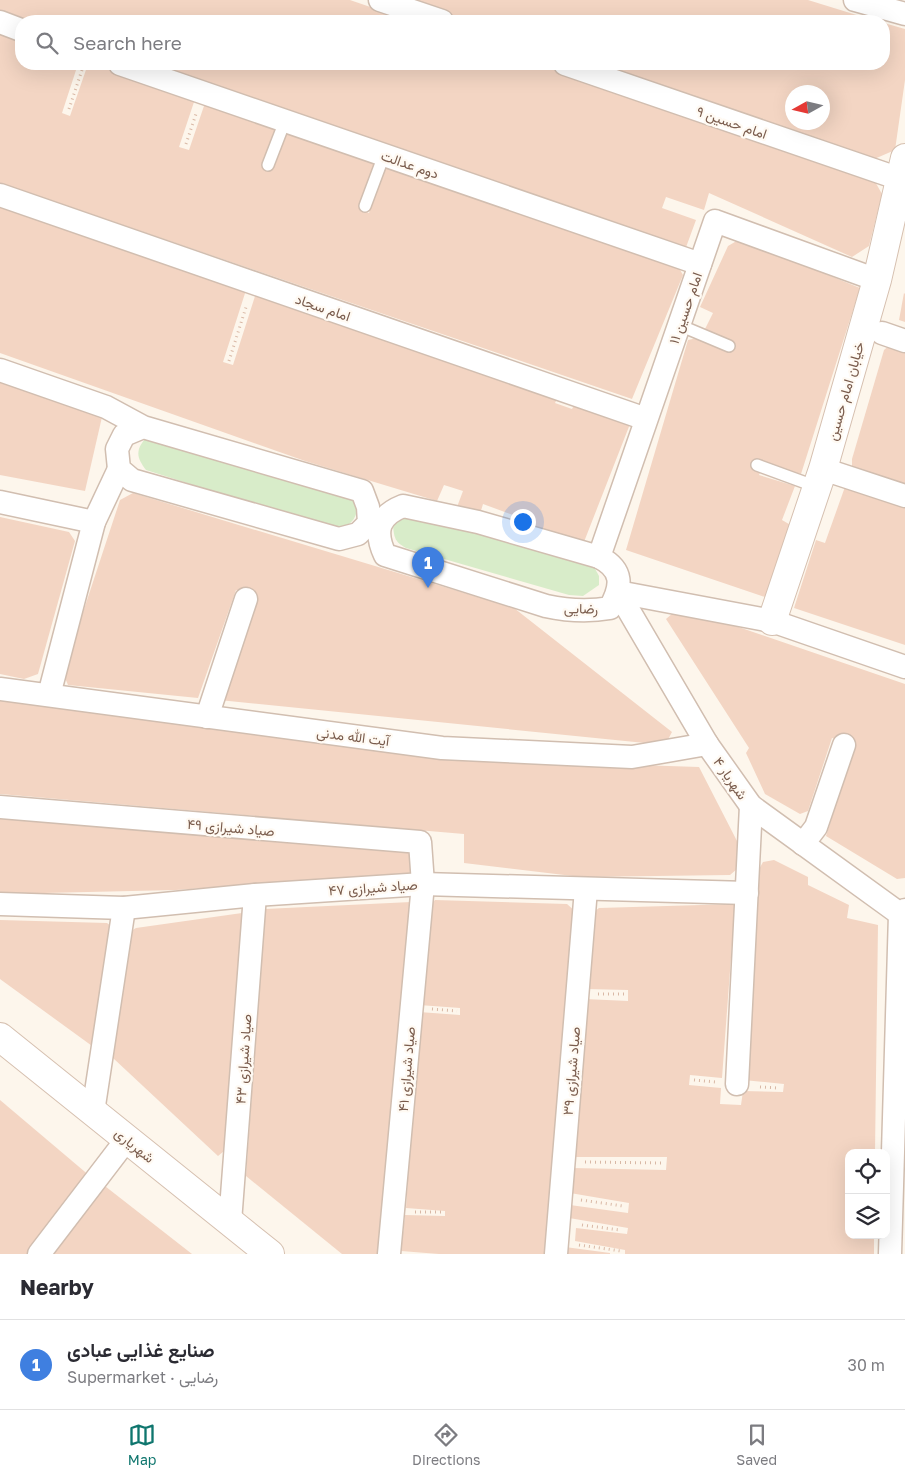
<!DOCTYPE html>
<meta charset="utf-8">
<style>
:root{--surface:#fff;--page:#f7f7f7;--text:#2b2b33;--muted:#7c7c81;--line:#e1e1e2;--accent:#0f766e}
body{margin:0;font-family:"Golos Text",Vazirmatn,sans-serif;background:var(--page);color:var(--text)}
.controls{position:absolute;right:15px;bottom:15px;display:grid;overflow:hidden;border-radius:10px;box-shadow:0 5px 20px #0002}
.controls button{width:45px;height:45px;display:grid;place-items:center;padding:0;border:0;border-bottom:1px solid var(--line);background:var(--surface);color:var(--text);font:25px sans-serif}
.compass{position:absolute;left:785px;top:85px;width:45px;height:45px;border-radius:50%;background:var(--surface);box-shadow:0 5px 20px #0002;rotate:262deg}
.you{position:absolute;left:522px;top:521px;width:18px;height:18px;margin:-12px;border:4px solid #fff;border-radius:50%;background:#1a73e8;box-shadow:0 0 0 8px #1a73e833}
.badge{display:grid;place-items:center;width:32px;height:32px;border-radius:50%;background:var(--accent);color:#fff;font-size:16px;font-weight:700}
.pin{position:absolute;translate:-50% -41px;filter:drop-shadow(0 1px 2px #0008)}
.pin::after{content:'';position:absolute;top:26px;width:18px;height:15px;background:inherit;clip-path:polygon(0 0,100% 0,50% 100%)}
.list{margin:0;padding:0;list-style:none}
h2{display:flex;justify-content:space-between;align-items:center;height:65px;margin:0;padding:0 20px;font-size:21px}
h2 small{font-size:16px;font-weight:400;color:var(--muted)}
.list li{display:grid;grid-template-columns:32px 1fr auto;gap:15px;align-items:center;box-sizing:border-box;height:90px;padding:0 20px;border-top:1px solid var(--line)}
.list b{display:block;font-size:19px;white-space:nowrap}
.list p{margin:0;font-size:16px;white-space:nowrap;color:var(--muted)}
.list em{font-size:16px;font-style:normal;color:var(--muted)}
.icon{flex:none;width:28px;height:28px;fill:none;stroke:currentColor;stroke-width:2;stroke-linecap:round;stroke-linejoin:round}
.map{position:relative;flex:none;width:905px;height:1254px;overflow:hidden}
.search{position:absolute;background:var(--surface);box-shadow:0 5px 20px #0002;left:15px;right:15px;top:15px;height:55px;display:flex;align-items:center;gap:12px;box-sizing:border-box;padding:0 18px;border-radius:20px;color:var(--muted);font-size:19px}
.sheet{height:155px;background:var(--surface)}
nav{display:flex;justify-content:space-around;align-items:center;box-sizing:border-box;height:70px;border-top:1px solid var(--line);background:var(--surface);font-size:14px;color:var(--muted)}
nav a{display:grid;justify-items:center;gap:2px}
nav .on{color:var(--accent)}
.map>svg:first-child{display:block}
.green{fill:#d8ecc9}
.building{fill:#f3d5c3;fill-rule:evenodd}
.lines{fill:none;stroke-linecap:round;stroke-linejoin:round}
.lane-casing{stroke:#d1beb0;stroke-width:14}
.street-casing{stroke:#d1beb0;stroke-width:25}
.secondary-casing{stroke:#d6c0b0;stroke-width:30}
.path{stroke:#d9b8a5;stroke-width:3;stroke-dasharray:1 4;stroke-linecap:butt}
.lane{stroke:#fff;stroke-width:11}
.street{stroke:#fff;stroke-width:22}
.secondary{stroke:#fff;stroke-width:28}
.labels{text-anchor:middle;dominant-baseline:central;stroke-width:4.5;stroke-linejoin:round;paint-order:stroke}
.street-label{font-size:14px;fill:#7a5c4d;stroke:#fffaf3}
</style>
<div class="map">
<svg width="905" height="1254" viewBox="0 0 905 1254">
<rect width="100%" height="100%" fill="#fdf6ec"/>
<!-- green -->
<g class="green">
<path d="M145 439 352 496 358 503C357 518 352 526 336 530L146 470C137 458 135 451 145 439Z"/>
<path d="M405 512 593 565 599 576V585L583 596 569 595 406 548C395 542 394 538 393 525Z"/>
</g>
<!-- building -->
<g class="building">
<polygon points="0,0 350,0 411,21 31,21 0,10"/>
<polygon points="410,0 808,0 876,21 470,21"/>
<path d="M884 23 905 29V80L895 150 872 160 594 64H884ZM792 92H822V122H792Z"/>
<polygon points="0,31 21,38 21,64 78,64 62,113 70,116 88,64 93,64 195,99 179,147 189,150 205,103 376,158 359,209 369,213 386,162 676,263 683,275 632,399 0,183"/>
<polygon points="153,64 536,64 873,178 882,194 869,246 852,257 709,193 704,210 666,197 662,208 696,220 685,250"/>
<polygon points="0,204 247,287 223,362 233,365 256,293 558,397 555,403 572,409 575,403 630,424 582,547 510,524 513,515 483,504 480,514 457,507 463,491 444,485 437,501 305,461 0,353"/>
<polygon points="740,239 860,288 801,474 764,463 759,475 795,486 782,520 794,527 771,599 626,550 688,340 701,337 713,313 700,307 728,246"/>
<polygon points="904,293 905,294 905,322 899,320"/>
<polygon points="891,344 905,348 905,485 852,469 852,459 884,350"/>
<polygon points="0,382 102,417 85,491 0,475"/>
<polygon points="846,484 905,504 905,645 794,608 816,540 825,543"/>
<polygon points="133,493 514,608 672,732 665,745 219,700 256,595 236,590 198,698 68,685 63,673 120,500"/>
<polygon points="0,517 69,532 75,541 38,674 24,679 0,674"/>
<polygon points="680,607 905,684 905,878 897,879 826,836 856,744 832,738 808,811 800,814 765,794 746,753 749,748 666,619"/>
<polygon points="0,699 454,759 699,767 737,841 737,869 730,875 581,877 464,863 464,834 0,794"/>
<polygon points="0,815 414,852 414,873 176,890 0,894"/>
<polygon points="774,860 808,877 808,885 849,905 847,918 878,925 875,1153 849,1153 849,1235 874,1235 874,1254 625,1254 625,1250 575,1241 576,1228 627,1234 628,1228 569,1218 570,1205 628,1213 629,1203 570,1193 572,1168 666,1170 667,1157 572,1157 585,999 628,1001 628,990 586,989 590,915 599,908 735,904 722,1078 690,1075 689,1085 721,1088 720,1104 741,1105 743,1091 783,1092 784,1084 743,1080 758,871 763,862"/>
<polygon points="435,900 567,904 576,912 546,1254 439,1254 401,1251 405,1215 445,1216 445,1211 406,1208 419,1012 460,1015 460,1008 419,1005 429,906"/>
<polygon points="411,902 380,1254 342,1254 246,1176 265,909"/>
<polygon points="242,913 224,1151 218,1156 113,1058 128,933 136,928"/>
<polygon points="0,920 107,923 112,927 99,1051 0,979"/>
<polygon points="0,1100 91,1177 28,1254 0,1254"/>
<polygon points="101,1183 192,1254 45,1254"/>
<polygon points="565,1247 610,1253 610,1254 565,1254"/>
</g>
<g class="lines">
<!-- lane casing -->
<g class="lane-casing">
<g id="lane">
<polyline points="268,165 285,121"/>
<polyline points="365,206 384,155"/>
<polyline points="679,325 729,346"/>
<polyline points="757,465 817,487"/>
</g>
</g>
<!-- street casing -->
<g class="street-casing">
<g id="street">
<polyline points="380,0 442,21"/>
<polyline points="855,0 905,14"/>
<polyline points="0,22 21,30"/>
<polyline points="120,64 700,264"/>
<polyline points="565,64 900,179"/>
<polyline points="0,195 646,419"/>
<polyline points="882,333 905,341"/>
<polyline points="0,370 106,407 143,427 362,491 368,507 369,523 358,534 339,539 132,480 119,469 117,449 124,435 143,427"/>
<polyline points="823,469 905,496"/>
<polyline points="0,502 94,522"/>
<path d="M403 506 478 522 599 557C624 570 622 586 610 608 588 612 569 611 546 606L385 555C374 531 378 516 403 506Z"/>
<polyline points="599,557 715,221 877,280"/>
<polyline points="618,592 707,744 751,806 900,914"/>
<polyline points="618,592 772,621 905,667"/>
<polyline points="0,689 442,748 632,757 707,744"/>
<polyline points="49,695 94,522 119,469"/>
<polyline points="207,717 246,599"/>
<polyline points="0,807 420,842 423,884 389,1254"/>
<polyline points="803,844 816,827 844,745"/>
<polyline points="0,904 124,908 255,895 423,884 747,893"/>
<polyline points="737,1084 751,806"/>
<polyline points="93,1112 124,908"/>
<polyline points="230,1222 255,895"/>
<polyline points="39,1254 127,1139"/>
<polyline points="556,1254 586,889"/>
<polyline points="890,1254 900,914 905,910"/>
</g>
</g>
<!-- secondary casing -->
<g class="secondary-casing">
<g id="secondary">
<polyline points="772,621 823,469 877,280 905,158"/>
<polyline points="0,1037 270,1254"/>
</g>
</g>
<!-- path -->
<g class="path">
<polyline points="69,109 84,64"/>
<polyline points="186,144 196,114"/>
<polyline points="229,361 247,304"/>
<polyline points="598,994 625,994"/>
<polyline points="432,1009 457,1011"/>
<polyline points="694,1080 716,1082"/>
<polyline points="760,1087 778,1088"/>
<polyline points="585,1162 662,1163"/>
<polyline points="581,1200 623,1206"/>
<polyline points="415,1212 442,1212"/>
<polyline points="582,1225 620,1230"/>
<polyline points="579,1245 621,1251"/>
</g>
<!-- lane -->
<use href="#lane" class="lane"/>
<!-- street -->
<use href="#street" class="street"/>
<!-- secondary -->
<use href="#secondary" class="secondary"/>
</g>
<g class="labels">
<!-- street labels -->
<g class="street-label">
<text transform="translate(732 122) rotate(19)">امام حسین ۹</text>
<text transform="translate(410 164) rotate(19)">دوم عدالت</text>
<text transform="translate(323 307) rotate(19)">امام سجاد</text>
<text transform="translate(685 308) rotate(-71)">امام حسین ۱۱</text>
<text transform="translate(845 391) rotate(-74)">خیابان امام حسین</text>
<text transform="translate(581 608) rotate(1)">رضایی</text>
<text transform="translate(353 736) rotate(7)">آیت الله مدنی</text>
<text transform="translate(731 778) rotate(55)">شهریار ۴</text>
<text transform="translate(231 827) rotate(5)">صیاد شیرازی ۴۹</text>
<text transform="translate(373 887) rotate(-4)">صیاد شیرازی ۴۷</text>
<text transform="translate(243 1059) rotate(-86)">صیاد شیرازی ۴۳</text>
<text transform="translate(406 1069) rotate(-85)">صیاد شیرازی ۴۱</text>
<text transform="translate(571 1071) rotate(-85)">صیاد شیرازی ۳۹</text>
<text transform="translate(135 1145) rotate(39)">شهریاری</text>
</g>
</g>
</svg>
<div class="controls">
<button><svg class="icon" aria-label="locate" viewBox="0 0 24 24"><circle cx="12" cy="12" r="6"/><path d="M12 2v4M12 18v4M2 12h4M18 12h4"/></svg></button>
<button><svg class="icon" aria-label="layers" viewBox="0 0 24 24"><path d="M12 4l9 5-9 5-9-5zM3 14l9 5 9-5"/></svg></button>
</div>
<svg class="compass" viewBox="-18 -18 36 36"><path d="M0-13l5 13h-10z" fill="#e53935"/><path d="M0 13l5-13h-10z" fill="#7c7c81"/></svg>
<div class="you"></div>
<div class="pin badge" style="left:428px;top:588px;background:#3f7fe0">1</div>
<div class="search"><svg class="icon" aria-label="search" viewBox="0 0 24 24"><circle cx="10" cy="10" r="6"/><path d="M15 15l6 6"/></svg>Search here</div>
</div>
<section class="sheet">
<h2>Nearby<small></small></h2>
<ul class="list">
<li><span class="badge" style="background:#3f7fe0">1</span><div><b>صنایع غذایی عبادی</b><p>Supermarket · رضایی</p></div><em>30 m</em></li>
</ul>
</section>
<nav>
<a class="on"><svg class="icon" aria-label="map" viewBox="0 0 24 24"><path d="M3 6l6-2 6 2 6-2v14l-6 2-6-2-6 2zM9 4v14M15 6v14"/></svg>Map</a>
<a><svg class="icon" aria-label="directions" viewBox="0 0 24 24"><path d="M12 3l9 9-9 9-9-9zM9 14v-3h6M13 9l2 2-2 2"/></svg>Directions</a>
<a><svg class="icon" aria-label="saved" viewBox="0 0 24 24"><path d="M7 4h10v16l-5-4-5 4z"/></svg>Saved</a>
</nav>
